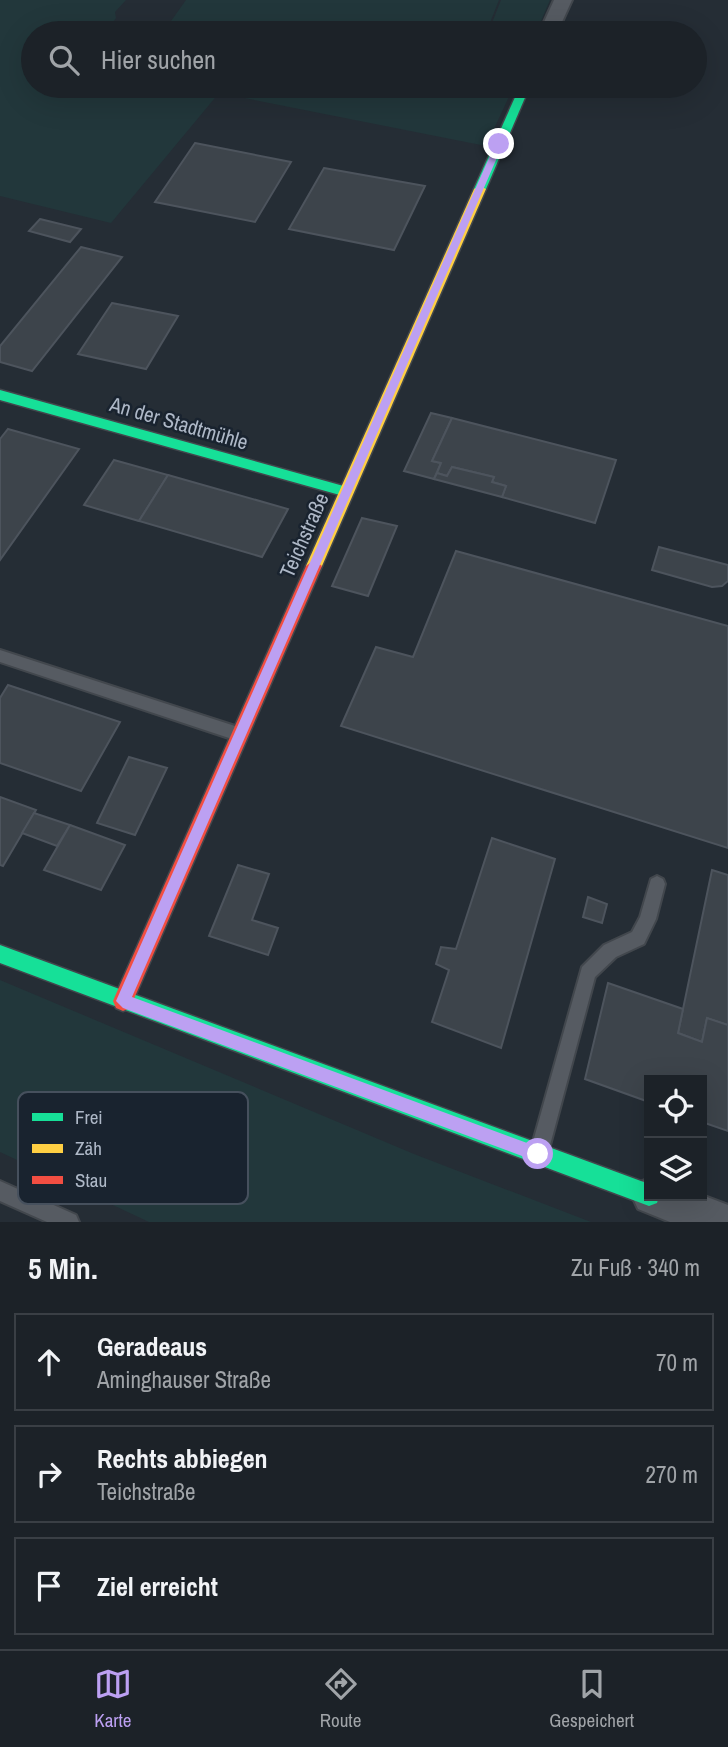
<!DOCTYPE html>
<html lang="de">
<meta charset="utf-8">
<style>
:root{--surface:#1c2228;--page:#292f34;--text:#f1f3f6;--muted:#a0a4a8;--line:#3a3f45;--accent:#bca0f2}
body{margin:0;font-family:"Archivo Narrow",sans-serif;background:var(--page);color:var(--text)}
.controls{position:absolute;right:21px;bottom:21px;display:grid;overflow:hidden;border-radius:0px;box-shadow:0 7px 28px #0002}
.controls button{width:63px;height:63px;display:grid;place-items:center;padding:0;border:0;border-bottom:2px solid var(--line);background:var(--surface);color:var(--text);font:35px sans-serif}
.stop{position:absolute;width:21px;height:21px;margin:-16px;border:5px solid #bca0f2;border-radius:50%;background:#fff}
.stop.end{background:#bca0f2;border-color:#fff;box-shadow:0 2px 7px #0008}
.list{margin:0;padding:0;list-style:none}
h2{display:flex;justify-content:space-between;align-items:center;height:91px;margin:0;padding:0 28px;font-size:30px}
h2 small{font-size:23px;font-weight:400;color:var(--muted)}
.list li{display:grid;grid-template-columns:46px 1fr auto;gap:21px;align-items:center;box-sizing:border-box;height:98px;margin:0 14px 14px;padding:0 14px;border:2px solid var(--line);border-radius:0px}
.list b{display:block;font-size:26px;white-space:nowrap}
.list p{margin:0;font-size:23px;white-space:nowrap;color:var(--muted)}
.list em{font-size:23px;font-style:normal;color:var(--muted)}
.icon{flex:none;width:38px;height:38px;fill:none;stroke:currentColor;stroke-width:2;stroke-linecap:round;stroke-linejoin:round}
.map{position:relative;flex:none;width:728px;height:1222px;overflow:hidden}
.search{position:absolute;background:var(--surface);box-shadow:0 7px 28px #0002;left:21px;right:21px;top:21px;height:77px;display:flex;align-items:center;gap:18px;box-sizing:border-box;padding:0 24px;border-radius:38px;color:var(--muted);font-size:26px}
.sheet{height:427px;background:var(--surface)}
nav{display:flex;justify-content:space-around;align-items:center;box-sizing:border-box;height:98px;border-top:2px solid var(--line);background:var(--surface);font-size:19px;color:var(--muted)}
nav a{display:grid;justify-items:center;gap:4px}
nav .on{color:var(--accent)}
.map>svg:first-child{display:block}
.green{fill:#22373b}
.building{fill:#3d444b;stroke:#4d545d;stroke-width:2}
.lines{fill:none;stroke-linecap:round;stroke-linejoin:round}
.lane-casing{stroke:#42474d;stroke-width:4}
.street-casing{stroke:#42474d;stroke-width:4}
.fast-casing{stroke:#42474d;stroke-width:3}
.slow-casing{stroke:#42474d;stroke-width:3}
.jam-casing{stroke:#42474d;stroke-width:3}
.lane{fill:#565b62;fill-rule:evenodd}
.street{fill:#565b62;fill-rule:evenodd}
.fast{fill:#16e098;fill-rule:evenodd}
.slow{fill:#ffcf43;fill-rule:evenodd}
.jam{fill:#f24e42;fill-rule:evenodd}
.route{fill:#bca0f2}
.labels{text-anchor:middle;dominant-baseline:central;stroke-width:5;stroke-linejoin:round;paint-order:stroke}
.street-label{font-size:21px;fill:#aeb8c7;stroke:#19232f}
.key{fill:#19232f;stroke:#46505d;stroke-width:2}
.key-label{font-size:19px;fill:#aeb8c7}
</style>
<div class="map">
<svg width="728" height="1222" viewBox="0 0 728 1222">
<rect width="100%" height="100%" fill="#252d35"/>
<!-- green -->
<g class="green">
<polygon points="0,0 126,0 115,12 116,18 105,33 33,33 33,86 418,86 476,94 472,86 514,86 486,146 219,93 111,223 0,196"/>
<polygon points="186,0 499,0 486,33 164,31"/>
<polygon points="501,0 550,0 536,33 488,33"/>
<polygon points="0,980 414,1154 591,1222 149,1222 0,1152"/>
</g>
<!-- building -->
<g class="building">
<polygon points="195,143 291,162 255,222 155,202"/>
<polygon points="324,168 425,186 394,250 289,229"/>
<polygon points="40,219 81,229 70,242 29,231"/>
<polygon points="81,247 122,257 32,371 0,362 0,346"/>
<polygon points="112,303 178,316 146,369 78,354"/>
<polygon points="431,413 452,418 432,461 441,463 434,479 404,471"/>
<polygon points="452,418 616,460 595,523 502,497 506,486 492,482 494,477 452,467 447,476 437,473 441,463 432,461"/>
<polygon points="8,429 79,449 0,560 0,439"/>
<polygon points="114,460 168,475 139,521 84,505"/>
<polygon points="452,467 494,477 492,482 506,486 502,497 434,479 437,473 447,476"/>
<polygon points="168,475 288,509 262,557 139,521"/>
<polygon points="362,518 397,526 368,596 332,586"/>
<polygon points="659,547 728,565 728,581 722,586 712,587 652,570"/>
<polygon points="456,551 728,626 728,848 341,726 376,647 413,657"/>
<polygon points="8,685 120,722 81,791 0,763 0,698"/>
<polygon points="129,757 167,768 135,835 97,823"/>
<polygon points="0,797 36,810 3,866 0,865"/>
<polygon points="34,813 70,825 57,846 22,833"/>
<polygon points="70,825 125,845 101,890 44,870"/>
<polygon points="492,838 555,859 501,1048 432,1022 449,970 436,964 441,947 456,949"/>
<polygon points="238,865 269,874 252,920 278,928 268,955 209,936"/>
<polygon points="712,870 728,875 728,1025 707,1018 702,1042 678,1033"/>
<polygon points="588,897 607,904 602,923 583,917"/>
<polygon points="608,983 683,1009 678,1033 702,1042 707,1018 728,1025 728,1131 702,1122 702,1080 649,1080 649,1102 585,1079"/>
</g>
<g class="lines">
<!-- lane casing -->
<g class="lane-casing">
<g id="lane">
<polygon points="0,650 238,727 243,729 246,734 243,739 238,741 0,662"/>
<polygon points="657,876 663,879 665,884 656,919 644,944 616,957 595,977 549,1149 547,1156 540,1158 533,1156 531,1149 582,967 604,945 632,932 640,917 651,879"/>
<polygon points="0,1181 76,1215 79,1222 47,1222 0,1201"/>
</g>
</g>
<!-- street casing -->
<g class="street-casing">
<g id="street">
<polygon points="554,0 572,0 557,33 539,33"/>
<polygon points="649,1178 649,1196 702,1195 728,1205 728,1222 670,1222 638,1209 632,1196 638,1183"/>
</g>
</g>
<!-- fast casing -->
<g class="fast-casing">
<g id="fast">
<polygon points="520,86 530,86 486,189 480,192 476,191 474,189"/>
<polygon points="0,390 347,487 354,492 347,497 0,400"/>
<polygon points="0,945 649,1184 649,1196 659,1196 657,1203 649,1206 0,963"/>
</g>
</g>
<!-- slow casing -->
<g class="slow-casing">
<polygon id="slow" points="480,186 486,189 322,566 319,570 309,570 306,566 474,189"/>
</g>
<!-- jam casing -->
<g class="jam-casing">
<polygon id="jam" points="314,560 322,566 130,1008 123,1011 116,1008 113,1001 116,994 306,566"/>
</g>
<!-- lane -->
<use href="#lane" class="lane"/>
<!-- street -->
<use href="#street" class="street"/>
<!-- fast -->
<use href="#fast" class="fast"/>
<!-- slow -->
<use href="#slow" class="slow"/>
<!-- jam -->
<use href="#jam" class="jam"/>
</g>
<!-- route -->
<polygon class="route" points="496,142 503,144 132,997 538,1147 544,1149 546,1154 544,1159 538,1162 123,1008 116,1001"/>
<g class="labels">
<!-- street labels -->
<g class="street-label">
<text transform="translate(179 423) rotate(16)">An der Stadtmühle</text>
<text transform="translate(304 535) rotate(-66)">Teichstraße</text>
</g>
</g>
<!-- legend -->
<rect x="18" y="1092" width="230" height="112" rx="10" class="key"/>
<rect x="32" y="1113" width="31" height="8" fill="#16e098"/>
<rect x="32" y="1144" width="31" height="9" fill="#ffcf43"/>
<rect x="32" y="1176" width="31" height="8" fill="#f24e42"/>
<g class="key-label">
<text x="75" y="1124">Frei</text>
<text x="75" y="1155">Zäh</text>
<text x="75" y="1187">Stau</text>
</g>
</svg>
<div class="controls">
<button><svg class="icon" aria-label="locate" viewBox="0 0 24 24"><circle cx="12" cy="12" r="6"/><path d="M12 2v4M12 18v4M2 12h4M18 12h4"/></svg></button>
<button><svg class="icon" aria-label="layers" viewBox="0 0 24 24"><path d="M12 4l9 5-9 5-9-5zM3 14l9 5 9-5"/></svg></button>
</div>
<div class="stop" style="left:538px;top:1154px"></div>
<div class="stop end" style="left:499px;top:144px"></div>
<div class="search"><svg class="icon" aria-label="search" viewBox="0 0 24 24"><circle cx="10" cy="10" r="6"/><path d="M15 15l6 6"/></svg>Hier suchen</div>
</div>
<section class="sheet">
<h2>5 Min.<small>Zu Fuß · 340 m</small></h2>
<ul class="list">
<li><svg class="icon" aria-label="ahead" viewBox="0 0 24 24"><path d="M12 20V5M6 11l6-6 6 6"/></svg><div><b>Geradeaus</b><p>Aminghauser Straße</p></div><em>70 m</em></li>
<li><svg class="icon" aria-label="right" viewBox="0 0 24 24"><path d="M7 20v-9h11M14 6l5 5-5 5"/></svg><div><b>Rechts abbiegen</b><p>Teichstraße</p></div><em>270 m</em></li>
<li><svg class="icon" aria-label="arrive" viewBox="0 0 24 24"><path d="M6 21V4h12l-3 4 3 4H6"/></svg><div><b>Ziel erreicht</b></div></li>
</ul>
</section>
<nav>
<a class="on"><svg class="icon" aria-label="map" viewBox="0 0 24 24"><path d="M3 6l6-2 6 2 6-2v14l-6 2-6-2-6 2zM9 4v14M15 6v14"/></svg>Karte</a>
<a><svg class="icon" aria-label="directions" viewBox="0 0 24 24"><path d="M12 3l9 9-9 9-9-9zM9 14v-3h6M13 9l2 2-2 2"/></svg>Route</a>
<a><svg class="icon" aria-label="saved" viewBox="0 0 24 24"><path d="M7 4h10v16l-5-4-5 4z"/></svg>Gespeichert</a>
</nav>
